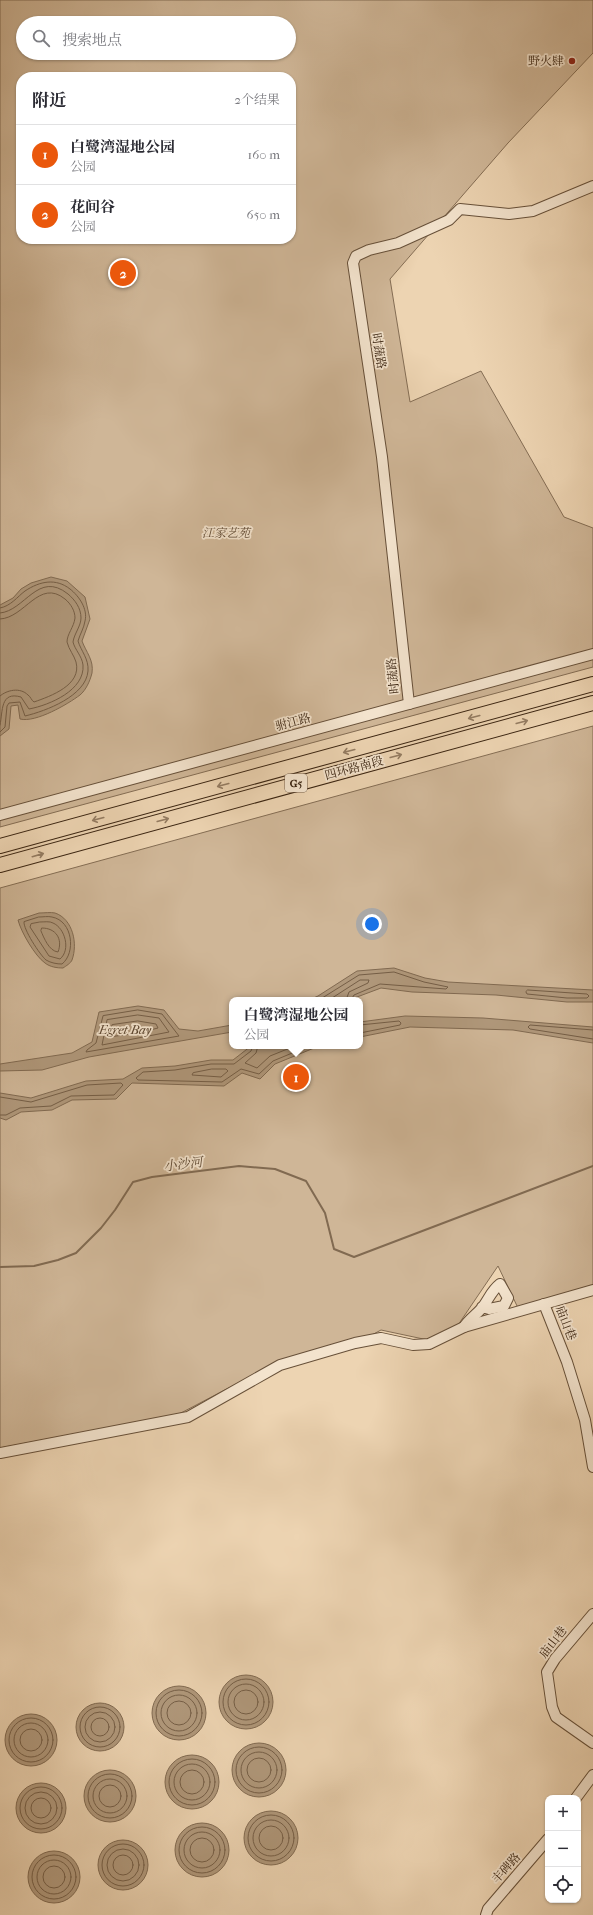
<!DOCTYPE html>
<html lang="zh">
<meta charset="utf-8">
<style>
:root{--surface:#fff;--page:#f7f7f7;--text:#2b2b33;--muted:#7c7c81;--line:#e1e1e2;--accent:#ea580c}
body{margin:0;font-family:"IM FELL French Canon","Noto Serif SC",serif;background:var(--page);color:var(--text)}
.controls{position:absolute;right:12px;bottom:12px;display:grid;overflow:hidden;border-radius:8px;box-shadow:0 1px 3px #0004}
.controls button{width:36px;height:36px;display:grid;place-items:center;padding:0;border:0;border-bottom:1px solid var(--line);background:var(--surface);color:var(--text);font:20px sans-serif}
.you{position:absolute;left:372px;top:924px;width:14px;height:14px;margin:-10px;border:3px solid #fff;border-radius:50%;background:#1a73e8;box-shadow:0 0 0 6px #1a73e833}
.badge{display:grid;place-items:center;width:26px;height:26px;border-radius:50%;background:var(--accent);color:#fff;font-size:13px;font-weight:700}
.pin{position:absolute;translate:-50% -50%;border:2px solid #fff;box-shadow:0 1px 4px #0006}
.popup{position:absolute;left:229px;top:997px;width:134px;height:52px;box-sizing:border-box;display:grid;place-content:center;border-radius:8px;background:var(--surface);filter:drop-shadow(0 1px 3px #0005);font-size:13px;white-space:nowrap;color:var(--muted)}
.popup b{font-size:15px;color:var(--text)}
.popup::after{content:'';position:absolute;left:50%;top:100%;margin-left:-8px;border:8px solid transparent;border-top-color:var(--surface)}
.list{margin:0;padding:0;list-style:none}
h2{display:flex;justify-content:space-between;align-items:center;height:52px;margin:0;padding:0 16px;font-size:17px}
h2 small{font-size:13px;font-weight:400;color:var(--muted)}
.list li{display:grid;grid-template-columns:26px 1fr auto;gap:12px;align-items:center;box-sizing:border-box;height:60px;padding:0 16px;border-top:1px solid var(--line)}
.list b{display:block;font-size:15px;white-space:nowrap}
.list p{margin:0;font-size:13px;white-space:nowrap;color:var(--muted)}
.list em{font-size:13px;font-style:normal;color:var(--muted)}
.icon{flex:none;width:22px;height:22px;fill:none;stroke:currentColor;stroke-width:2;stroke-linecap:round;stroke-linejoin:round}
.map{position:relative;flex:none;width:593px;height:1915px;overflow:hidden}
.search{position:absolute;background:var(--surface);box-shadow:0 1px 3px #0004;left:16px;top:16px;width:280px;height:44px;display:flex;align-items:center;gap:10px;box-sizing:border-box;padding:0 14px;border-radius:22px;color:var(--muted);font-size:15px}
.panel{position:absolute;background:var(--surface);box-shadow:0 1px 3px #0004;left:16px;top:72px;width:280px;height:172px;border-radius:16px}
.map>svg:first-child{display:block}
.green{fill:#cfb697;stroke:#846d54;fill-rule:evenodd}
.water{fill:#b0987b;stroke:#816a51}
.lines{fill:none;stroke-linecap:round;stroke-linejoin:round}
.shore{stroke:#755e46;stroke-width:1}
.stream{stroke:#816a51;stroke-width:2}
.minor-casing{stroke:#675039;stroke-width:12}
.highway-casing{stroke:#3a2411;stroke-width:16}
.minor{stroke:#f3e3cd;stroke-width:10}
.highway{stroke:#edd4b2;stroke-width:14}
.oneway{stroke:#947c62}
.poi-dot{fill:#8f2418;stroke:#f3e3cd;stroke-width:1.5}
.labels{text-anchor:middle;dominant-baseline:central;stroke-width:3.5;stroke-linejoin:round;paint-order:stroke}
.shield{fill:#f3e3cd;stroke:#725d49;stroke-width:1}
.shield-label{font-size:11px;font-weight:bold;fill:#3a2411}
.poi-label{font-size:12px;fill:#3a2411;stroke:#f3e3cd;text-anchor:end}
.street-label{font-size:12px;fill:#3a2411;stroke:#f3e3cd}
.park-label{font-size:12px;font-style:italic;fill:#5f4832;stroke:#f3e3cd}
.water-label{font-size:13px;font-style:italic;fill:#5d4731;stroke:#f3e3cd}
</style>
<div class="map">
<svg width="593" height="1915" viewBox="0 0 593 1915">
<rect width="100%" height="100%" fill="#edd4b2"/>
<filter id="stains"><feTurbulence type="fractalNoise" baseFrequency=".005" numOctaves="4"/><feColorMatrix values="0 0 0 0 .2 0 0 0 0 .09 0 0 0 0 .02 0 0 0 .5 -.17"/></filter>
<radialGradient id="worn" r=".72"><stop offset=".6" stop-color="#630" stop-opacity="0"/><stop offset="1" stop-color="#630" stop-opacity=".3"/></radialGradient>
<!-- green -->
<g class="green">
<path d="M0 0H593V53L508 143 390 279 410 402 481 371 564 517 593 528V667L0 827ZM23 23H289V53H23ZM21 77H291V239H21Z"/>
<path d="M593 726V1289L518 1308 498 1266 458 1325 428 1340 381 1330 368 1337 280 1361 179 1414 0 1448V888ZM232 1000H360V1046H232Z"/>
</g>
<!-- water -->
<g class="water">
<path d="M51 577 67 581 85 597 90 619 82 641C86 652 94 660 92 673 90 681 86 690 80 695 68 704 36 723 20 719L18 705 11 706 9 729 0 736V605L13 598 21 589 31 583Z"/>
<path d="M39 913C44 913 51 912 55 913 73 919 78 944 72 960 71 963 66 966 63 968 57 968 50 967 45 963 35 956 21 932 18 920Z"/>
<polygon points="394,968 425,978 448,982 593,990 593,1002 567,1002 496,995 412,992 381,988 349,1000 309,1000 318,996 357,971"/>
<polygon points="138,1006 164,1010 179,1029 198,1031 232,1025 232,1032 89,1057 42,1070 0,1071 0,1064 72,1053 92,1042 99,1012"/>
<polygon points="405,1016 483,1018 593,1027 593,1043 513,1030 410,1027 360,1037 360,1022"/>
<polygon points="251,1046 319,1046 275,1064 260,1079 242,1073 224,1086 132,1083 116,1099 72,1100 52,1110 21,1112 6,1120 0,1118 0,1093 31,1098 86,1081 123,1079 142,1068 175,1066 211,1060 233,1060"/>
<circle cx="246" cy="1702" r="27"/>
<circle cx="179" cy="1713" r="27"/>
<circle cx="100" cy="1727" r="24"/>
<circle cx="31" cy="1740" r="26"/>
<circle cx="259" cy="1770" r="27"/>
<circle cx="192" cy="1782" r="27"/>
<circle cx="110" cy="1796" r="26"/>
<circle cx="41" cy="1808" r="25"/>
<circle cx="271" cy="1838" r="27"/>
<circle cx="202" cy="1850" r="27"/>
<circle cx="123" cy="1865" r="25"/>
<circle cx="54" cy="1877" r="26"/>
</g>
<g class="lines">
<!-- shore -->
<g class="shore">
<path d="M0 608C11 606 17 597 25 591 40 581 56 578 70 589 79 596 88 609 85 621 84 628 80 634 78 641 81 651 89 659 88 671 86 696 46 711 25 716L20 702 9 703 7 706 5 727 0 732"/>
<path d="M0 613C25 611 38 570 68 594 75 600 81 608 81 618 81 626 74 634 73 642 75 650 82 656 83 665 85 690 50 705 29 709L21 697C0 691 3 711 0 725"/>
<path d="M0 619C25 618 39 578 65 599 71 604 75 611 75 618 74 627 67 634 67 642 69 650 74 655 76 662 82 685 51 696 34 702 31 700 31 697 28 695 20 687 7 690 0 696"/>
<path d="M39 917C43 917 48 916 52 917 73 921 76 953 62 964 57 964 51 963 46 960 40 955 23 929 24 922Z"/>
<path d="M40 922C44 922 50 921 53 923 65 928 71 950 60 959L49 956 30 927 31 924Z"/>
<path d="M42 928C56 928 63 939 58 952 49 951 44 938 41 931Z"/>
<polygon points="528,990 587,994 589,996 587,998 567,998 527,994 526,992"/>
<polyline points="319,1000 359,975 394,972 424,982 448,987 446,989 380,984 354,995 351,1000"/>
<polyline points="329,1000 360,980 369,980 368,983 349,992 346,1000"/>
<polygon points="138,1010 162,1014 179,1036 86,1052 87,1050 96,1043 103,1016"/>
<polygon points="138,1015 159,1018 169,1032 102,1045 107,1020"/>
<polygon points="138,1021 156,1024 158,1028 138,1033 109,1037 112,1025"/>
<polyline points="360,1025 399,1021 401,1023 400,1025 360,1033"/>
<polyline points="593,1030 530,1025 528,1027 530,1029 593,1039"/>
<polyline points="253,1046 251,1051 234,1064 211,1064 175,1070 143,1072 136,1078 138,1080 222,1082 241,1069 259,1074 273,1061 309,1046"/>
<polyline points="258,1046 256,1053 245,1063 257,1068 270,1056 295,1046"/>
<polygon points="212,1069 226,1069 228,1071 221,1077 192,1075 193,1073"/>
<polyline points="0,1097 31,1102 87,1085 121,1083 123,1085 114,1095 71,1096 51,1106 20,1108 6,1115 0,1115"/>
<circle cx="246" cy="1702" r="23"/>
<circle cx="246" cy="1702" r="18"/>
<circle cx="179" cy="1713" r="23"/>
<circle cx="246" cy="1702" r="12"/>
<circle cx="179" cy="1713" r="18"/>
<circle cx="179" cy="1713" r="12"/>
<circle cx="100" cy="1727" r="20"/>
<circle cx="100" cy="1727" r="15"/>
<circle cx="100" cy="1727" r="9"/>
<circle cx="31" cy="1740" r="22"/>
<circle cx="31" cy="1740" r="17"/>
<circle cx="31" cy="1740" r="11"/>
<circle cx="259" cy="1770" r="23"/>
<circle cx="259" cy="1770" r="18"/>
<circle cx="259" cy="1770" r="12"/>
<circle cx="192" cy="1782" r="23"/>
<circle cx="192" cy="1782" r="18"/>
<circle cx="192" cy="1782" r="12"/>
<circle cx="110" cy="1796" r="22"/>
<circle cx="110" cy="1796" r="17"/>
<circle cx="110" cy="1796" r="11"/>
<circle cx="41" cy="1808" r="21"/>
<circle cx="41" cy="1808" r="16"/>
<circle cx="41" cy="1808" r="10"/>
<circle cx="271" cy="1838" r="23"/>
<circle cx="271" cy="1838" r="18"/>
<circle cx="271" cy="1838" r="12"/>
<circle cx="202" cy="1850" r="23"/>
<circle cx="202" cy="1850" r="18"/>
<circle cx="202" cy="1850" r="12"/>
<circle cx="123" cy="1865" r="21"/>
<circle cx="123" cy="1865" r="16"/>
<circle cx="123" cy="1865" r="10"/>
<circle cx="54" cy="1877" r="22"/>
<circle cx="54" cy="1877" r="17"/>
<circle cx="54" cy="1877" r="11"/>
</g>
<!-- stream -->
<polyline class="stream" points="0,1267 34,1266 58,1260 76,1253 101,1228 115,1210 133,1182 152,1177 239,1166 275,1169 306,1181 325,1213 334,1249 354,1257 593,1166"/>
<!-- minor casing -->
<g class="minor-casing">
<g id="minor">
<polyline points="409,704 382,457 353,263 356,256 369,250 398,243 449,220 460,209 509,214 533,211 593,186"/>
<polyline points="0,815 593,654"/>
<polyline points="544,1304 567,1362 585,1420 593,1467"/>
<path d="M464 1327C469 1319 476 1315 482 1308 489 1299 491 1291 500 1284L508 1298 504 1306 489 1309 482 1307"/>
<polyline points="0,1453 188,1417 280,1365 355,1343 381,1338 413,1345 429,1344 464,1327 593,1290"/>
<polyline points="593,1614 555,1659 547,1672 552,1707 556,1717 593,1743"/>
<polyline points="576,1798 593,1775"/>
<polyline points="486,1915 488,1909 548,1839"/>
</g>
</g>
<!-- highway casing -->
<g class="highway-casing">
<g id="highway">
<polyline points="0,846 593,684"/>
<polyline points="0,865 593,703"/>
</g>
</g>
<!-- minor -->
<use href="#minor" class="minor"/>
<!-- highway -->
<use href="#highway" class="highway"/>
</g>
<!-- one-way arrows -->
<defs><path id="oneway-shaft" d="M-6 0H5M1.5-3L5.5 0L1.5 3" fill="none" stroke-width="1.6" stroke-linecap="round" stroke-linejoin="round"/></defs>
<g class="oneway">
<use href="#oneway-shaft" transform="translate(474 717) rotate(165)"/>
<use href="#oneway-shaft" transform="translate(522 722) rotate(-15)"/>
<use href="#oneway-shaft" transform="translate(349 751) rotate(165)"/>
<use href="#oneway-shaft" transform="translate(396 756) rotate(-15)"/>
<use href="#oneway-shaft" transform="translate(223 785) rotate(165)"/>
<use href="#oneway-shaft" transform="translate(98 819) rotate(165)"/>
<use href="#oneway-shaft" transform="translate(163 820) rotate(-15)"/>
<use href="#oneway-shaft" transform="translate(38 855) rotate(-16)"/>
</g>
<!-- markers -->
<circle class="poi-dot" cx="572" cy="61" r="4"/>
<g class="labels">
<!-- shield labels -->
<rect class="shield" x="285" y="774" width="22" height="18" rx="3"/>
<g class="shield-label">
<text x="296" y="783">G5</text>
</g>
<!-- poi labels -->
<g class="poi-label">
<text x="564" y="61">野火肆</text>
</g>
<!-- street labels -->
<g class="street-label">
<text transform="translate(379 351) rotate(81)">时蔬路</text>
<text transform="translate(393 676) rotate(-96)">时蔬路</text>
<text transform="translate(293 722) rotate(-15)">驸江路</text>
<text transform="translate(354 768) rotate(-15)">四环路南段</text>
<text transform="translate(566 1323) rotate(69)">庙山巷</text>
<text transform="translate(553 1642) rotate(-52)">庙山巷</text>
<text transform="translate(506 1868) rotate(-48)">丰碑路</text>
</g>
<!-- park labels -->
<g class="park-label">
<text x="226" y="533">江家艺苑</text>
</g>
<!-- water labels -->
<g class="water-label">
<text x="125" y="1029">Egret Bay</text>
<text transform="translate(183 1164) rotate(-7)">小沙河</text>
</g>
</g>
<rect width="100%" height="100%" filter="url(#stains)"/>
<rect width="100%" height="100%" fill="url(#worn)"/>
</svg>
<div class="controls">
<button>+</button>
<button>−</button>
<button><svg class="icon" aria-label="locate" viewBox="0 0 24 24"><circle cx="12" cy="12" r="6"/><path d="M12 2v4M12 18v4M2 12h4M18 12h4"/></svg></button>
</div>
<div class="you"></div>
<div class="pin badge" style="left:296px;top:1077px">1</div>
<div class="popup"><b>白鹭湾湿地公园</b>公园</div>
<div class="pin badge" style="left:123px;top:273px">2</div>
<div class="search"><svg class="icon" aria-label="search" viewBox="0 0 24 24"><circle cx="10" cy="10" r="6"/><path d="M15 15l6 6"/></svg>搜索地点</div>
<section class="panel">
<h2>附近<small>2个结果</small></h2>
<ul class="list">
<li><span class="badge">1</span><div><b>白鹭湾湿地公园</b><p>公园</p></div><em>160 m</em></li>
<li><span class="badge">2</span><div><b>花间谷</b><p>公园</p></div><em>650 m</em></li>
</ul>
</section>
</div>
